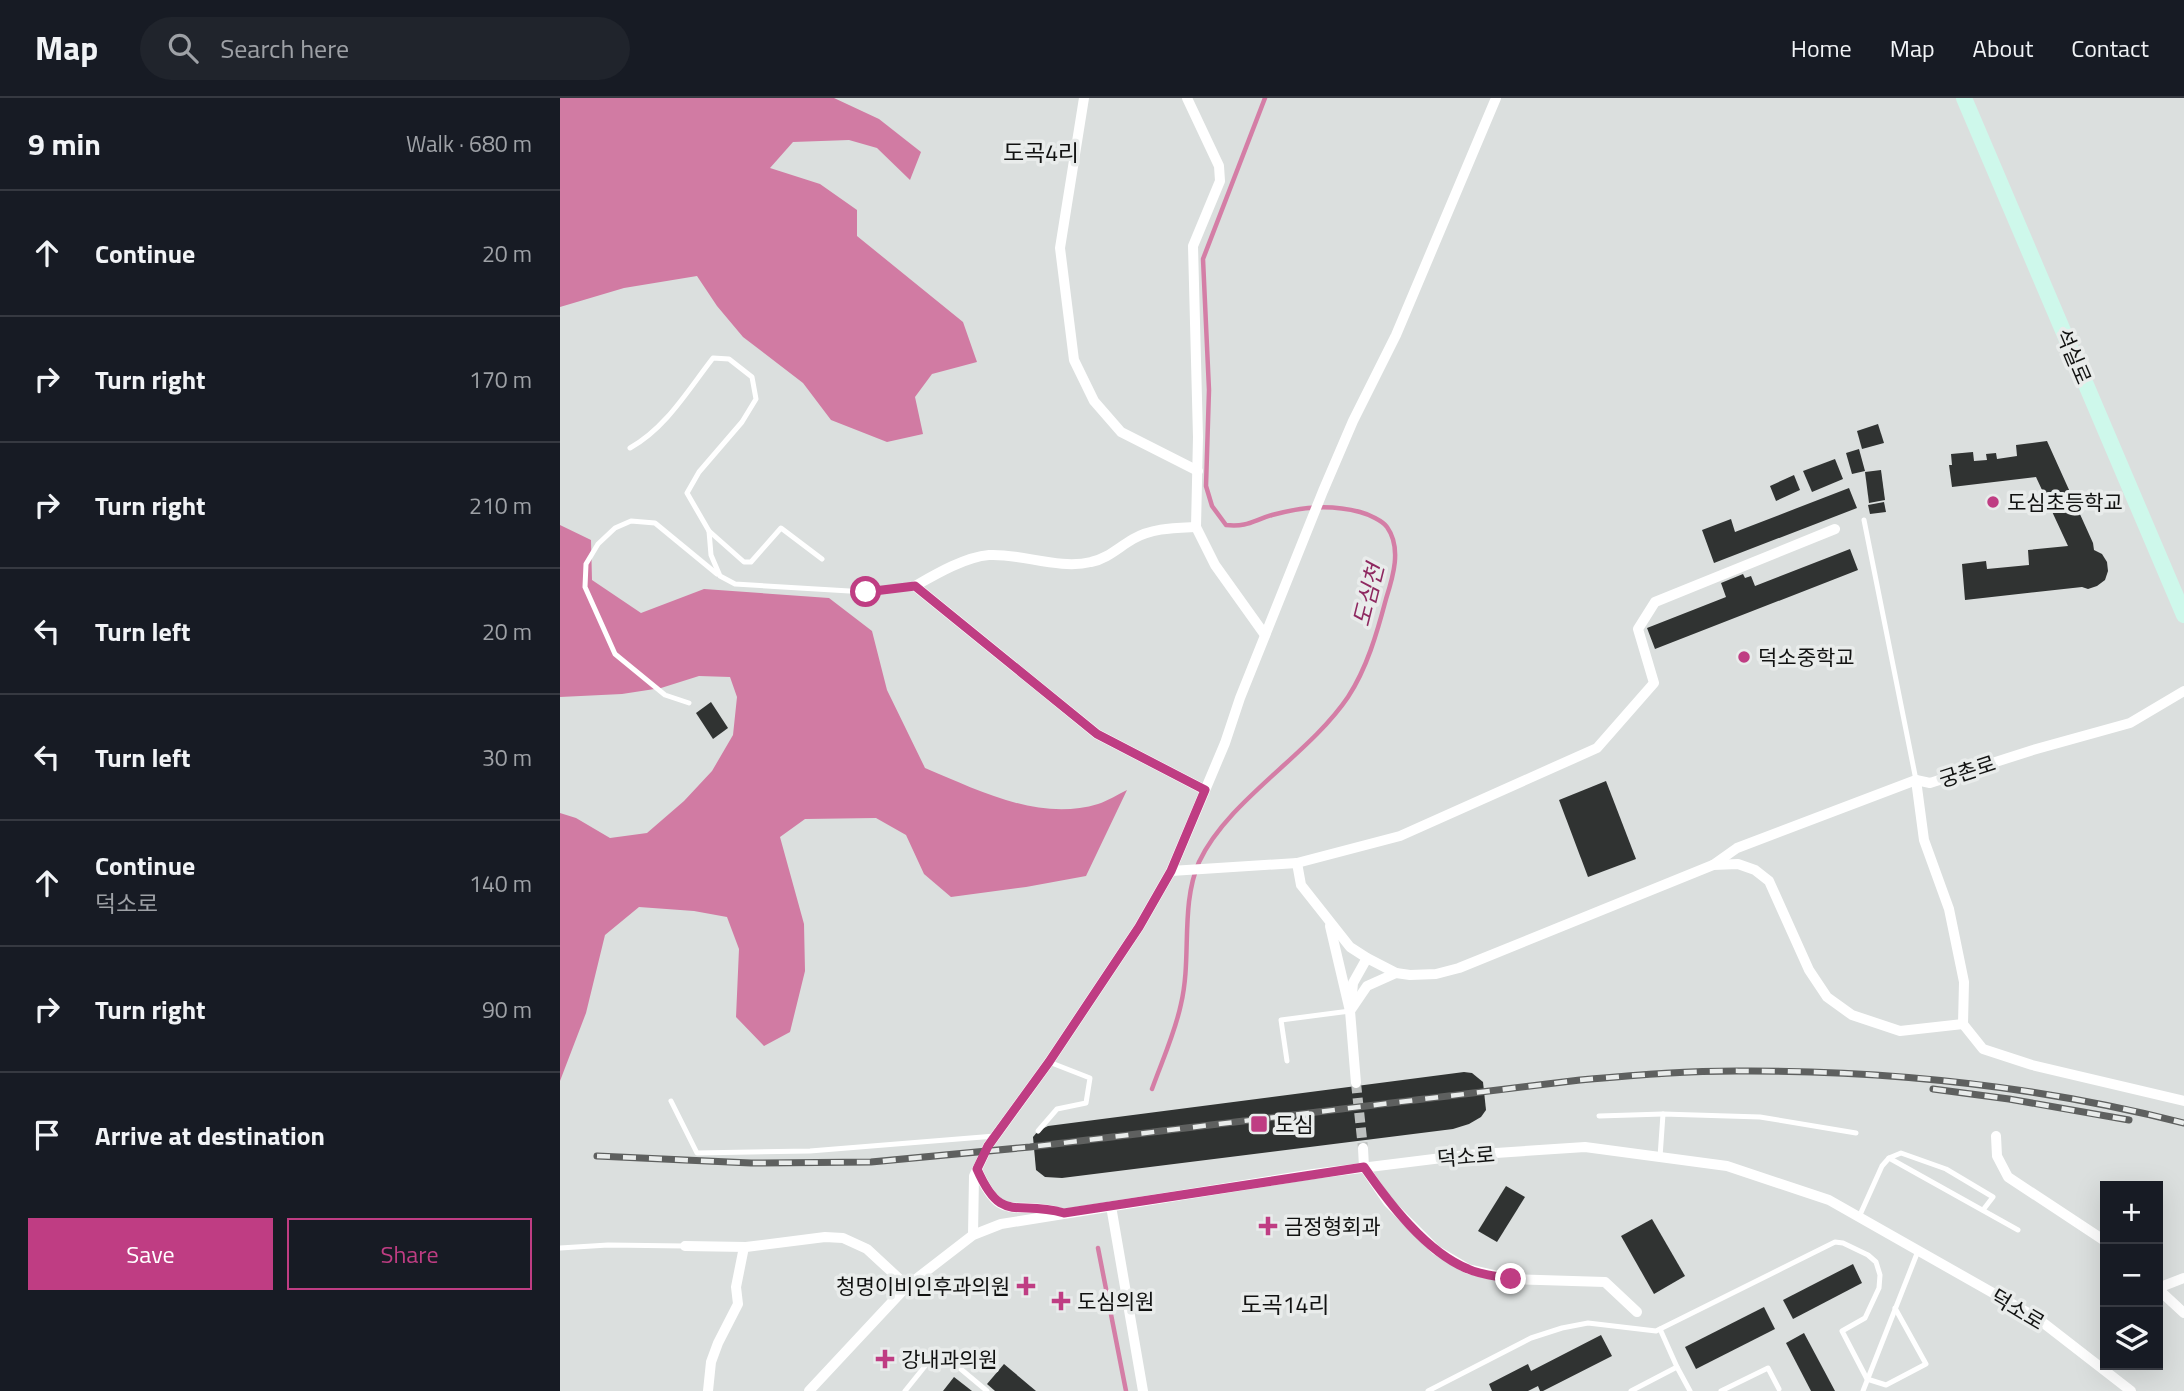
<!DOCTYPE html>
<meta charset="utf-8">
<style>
:root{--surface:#171b24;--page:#20242c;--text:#f1f3f6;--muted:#9ea1a6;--line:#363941;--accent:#bf3d83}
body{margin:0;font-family:"Titillium Web","Noto Sans KR",sans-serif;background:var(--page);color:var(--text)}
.controls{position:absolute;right:21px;bottom:21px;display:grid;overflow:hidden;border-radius:0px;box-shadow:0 7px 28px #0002}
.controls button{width:63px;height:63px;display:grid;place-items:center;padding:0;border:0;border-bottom:2px solid var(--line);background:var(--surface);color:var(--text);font:35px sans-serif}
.stop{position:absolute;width:21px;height:21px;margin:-16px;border:5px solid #bf3d83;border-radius:50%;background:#fff}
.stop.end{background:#bf3d83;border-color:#fff;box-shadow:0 2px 7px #0008}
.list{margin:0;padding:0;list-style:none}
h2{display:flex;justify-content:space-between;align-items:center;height:91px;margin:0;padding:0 28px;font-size:30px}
h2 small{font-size:23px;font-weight:400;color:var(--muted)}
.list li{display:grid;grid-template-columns:46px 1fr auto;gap:21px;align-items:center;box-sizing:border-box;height:126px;padding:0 28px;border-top:2px solid var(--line)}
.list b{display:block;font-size:26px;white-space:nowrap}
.list p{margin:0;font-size:23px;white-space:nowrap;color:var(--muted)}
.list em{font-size:23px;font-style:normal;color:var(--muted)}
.actions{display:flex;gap:14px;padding:21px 28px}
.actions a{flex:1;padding:16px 0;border:2px solid var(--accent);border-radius:0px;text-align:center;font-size:24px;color:var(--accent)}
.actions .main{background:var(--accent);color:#fff}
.icon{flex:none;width:38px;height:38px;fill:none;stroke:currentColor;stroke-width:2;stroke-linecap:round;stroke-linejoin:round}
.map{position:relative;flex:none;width:1624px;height:1293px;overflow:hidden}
header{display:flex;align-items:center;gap:42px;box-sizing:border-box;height:98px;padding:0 35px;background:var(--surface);border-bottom:2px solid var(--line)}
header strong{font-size:33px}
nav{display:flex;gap:38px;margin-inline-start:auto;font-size:24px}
.search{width:490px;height:63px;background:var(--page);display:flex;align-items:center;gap:18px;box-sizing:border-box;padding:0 24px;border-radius:38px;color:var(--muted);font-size:26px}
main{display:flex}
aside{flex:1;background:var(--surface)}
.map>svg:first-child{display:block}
.forest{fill:#d17ba3}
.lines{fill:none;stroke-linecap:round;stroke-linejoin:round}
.stream{stroke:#d47ea6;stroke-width:4.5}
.building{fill:#303332}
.street-tunnel{stroke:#bdc0bf;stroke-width:10;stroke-dasharray:10 5;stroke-linecap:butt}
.lane{stroke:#fff;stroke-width:5}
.street{stroke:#fff;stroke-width:10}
.secondary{stroke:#cef8eb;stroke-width:16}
.rail-casing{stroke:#5e605f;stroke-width:7}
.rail{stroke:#e9eceb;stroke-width:4.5;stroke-dasharray:13;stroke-linecap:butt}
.route{stroke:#bf3d83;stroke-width:9}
.poi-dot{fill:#bf3d83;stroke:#e9eceb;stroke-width:2.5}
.labels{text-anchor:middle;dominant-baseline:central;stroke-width:7;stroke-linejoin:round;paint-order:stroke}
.street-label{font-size:21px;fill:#111211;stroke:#e9eceb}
.poi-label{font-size:21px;fill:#111211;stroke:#e9eceb;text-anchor:start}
.neighbourhood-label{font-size:23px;fill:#111211;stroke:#e9eceb}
.water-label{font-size:23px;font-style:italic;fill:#8e2860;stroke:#e9eceb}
</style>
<header>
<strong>Map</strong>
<div class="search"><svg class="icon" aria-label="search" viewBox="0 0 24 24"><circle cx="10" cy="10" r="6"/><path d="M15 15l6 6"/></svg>Search here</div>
<nav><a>Home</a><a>Map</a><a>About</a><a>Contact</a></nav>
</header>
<main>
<aside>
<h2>9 min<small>Walk · 680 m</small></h2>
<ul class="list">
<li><svg class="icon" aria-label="ahead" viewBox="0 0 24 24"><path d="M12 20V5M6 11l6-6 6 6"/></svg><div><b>Continue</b></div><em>20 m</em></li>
<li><svg class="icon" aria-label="right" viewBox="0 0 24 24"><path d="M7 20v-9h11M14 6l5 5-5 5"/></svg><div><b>Turn right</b></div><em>170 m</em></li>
<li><svg class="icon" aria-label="right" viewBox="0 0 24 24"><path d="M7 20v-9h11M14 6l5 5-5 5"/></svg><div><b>Turn right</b></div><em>210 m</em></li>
<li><svg class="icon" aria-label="left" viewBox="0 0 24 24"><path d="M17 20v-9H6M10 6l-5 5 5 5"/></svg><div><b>Turn left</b></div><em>20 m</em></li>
<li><svg class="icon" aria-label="left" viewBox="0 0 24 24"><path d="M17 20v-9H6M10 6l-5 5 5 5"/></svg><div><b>Turn left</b></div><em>30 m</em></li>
<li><svg class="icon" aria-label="ahead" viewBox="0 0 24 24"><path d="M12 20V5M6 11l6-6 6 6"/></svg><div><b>Continue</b><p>덕소로</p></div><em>140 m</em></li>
<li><svg class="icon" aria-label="right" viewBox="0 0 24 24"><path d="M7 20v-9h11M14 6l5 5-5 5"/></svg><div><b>Turn right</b></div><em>90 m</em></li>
<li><svg class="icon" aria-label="arrive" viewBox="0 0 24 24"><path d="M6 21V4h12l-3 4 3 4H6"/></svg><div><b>Arrive at destination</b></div></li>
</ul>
<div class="actions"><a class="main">Save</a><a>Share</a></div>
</aside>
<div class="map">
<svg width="1624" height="1293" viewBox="0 0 1624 1293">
<rect width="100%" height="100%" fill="#dbdfde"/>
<!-- forest -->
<g class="forest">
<polygon points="0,0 274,0 319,21 361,54 350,82 317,50 289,42 233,44 210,70 260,86 297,112 297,138 403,224 417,264 372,276 355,299 363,336 327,344 271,322 243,285 183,239 157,208 137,178 64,190 0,209"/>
<path d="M0 427 31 442 32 482 81 515 144 491 269 500 312 533 327 592 365 670C418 692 479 724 538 706 548 703 558 696 567 692L526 778 466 789 391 799 364 776 346 737 316 720 245 721 220 739 244 826 245 873 230 934 204 948 176 919 179 851 167 819 134 813 79 809 45 837 26 915 0 983V715L16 720 50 740 87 735 124 703 152 673 173 637 177 599 170 579 139 578 101 590 62 596 0 599Z"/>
</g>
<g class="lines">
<!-- stream -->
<g class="stream">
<path d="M592 991C602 963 615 935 621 906 632 860 620 808 639 764 668 702 749 657 788 599 807 570 817 535 826 501 833 479 842 450 827 429 823 423 808 416 800 414 769 406 742 409 712 417 692 423 688 429 666 427L652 408 646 388 649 292 643 161 705 0"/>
<polyline points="538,1150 566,1293"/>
</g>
</g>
<!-- building -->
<g class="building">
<polygon points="1318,326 1324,345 1302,351 1297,333"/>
<polygon points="1487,343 1533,445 1534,452 1542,456 1547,464 1548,473 1545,482 1537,488 1528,491 1522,489 1405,502 1402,466 1426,463 1427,471 1469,467 1468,452 1508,448 1476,379 1392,389 1389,367 1392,367 1391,356 1413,354 1414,363 1427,362 1426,356 1436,355 1437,361 1457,358 1456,347"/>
<polygon points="1299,351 1305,373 1292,376 1286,355"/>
<polygon points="1275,361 1283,381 1252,394 1243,373"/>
<polygon points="1321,372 1325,402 1309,405 1305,374"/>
<polygon points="1234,377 1240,392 1216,403 1210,388"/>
<polygon points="1289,390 1297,410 1154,465 1142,432 1171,421 1175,434"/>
<polygon points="1324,404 1326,414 1310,416 1308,407"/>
<polygon points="1290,451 1298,472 1095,551 1087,530 1166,499 1161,485 1183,476 1185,480 1191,478 1195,488"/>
<polygon points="151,604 168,630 153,641 136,615"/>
<polygon points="1046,683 1076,761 1028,779 999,702"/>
<polygon points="904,974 912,975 923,984 926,1012 921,1019 909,1026 893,1031 502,1080 485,1079 476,1072 473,1039 478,1033 488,1028"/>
<polygon points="946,1088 965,1099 937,1144 918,1133"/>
<polygon points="1092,1121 1125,1178 1094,1196 1061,1138"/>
<polygon points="1293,1166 1302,1185 1233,1221 1223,1202"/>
<polygon points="1204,1209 1215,1231 1136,1271 1125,1249"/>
<polygon points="1244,1235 1275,1293 1251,1293 1226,1245"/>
<polygon points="1041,1237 1052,1258 983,1293 980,1293 978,1288 968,1293 932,1293 929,1286 968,1266 971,1273"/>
<polygon points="444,1266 476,1293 435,1293 427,1286"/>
<polygon points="394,1279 412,1293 383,1293"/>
</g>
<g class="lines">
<!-- street-tunnel -->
<polyline class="street-tunnel" points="796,985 803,1050"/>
<!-- lane -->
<g class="lane">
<path d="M70 350C106 330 128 292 153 260L169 261 192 279 196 301 182 324 139 374 127 395 149 433 151 457 160 478 175 486 306 494 355 488"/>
<polyline points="1304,422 1356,682"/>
<polyline points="149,433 184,464 191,464 221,430 262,461"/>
<polyline points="129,605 105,597 55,556 25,489 26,466 38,446 55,430 71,423 95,425 157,476"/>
<polyline points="727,963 721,922 790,913"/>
<polyline points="111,1003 137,1055 250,1053 435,1038"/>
<polyline points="1039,1018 1103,1016"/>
<polyline points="478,1033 497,1011 526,1005 530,980 489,964"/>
<polyline points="1100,1059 1103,1016 1200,1019 1296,1035"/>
<polyline points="1329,1060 1341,1055 1386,1071 1433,1099 1423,1112"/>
<polyline points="1299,1119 1322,1068 1329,1060 1458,1132"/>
<polyline points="0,1150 48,1147 125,1148"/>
<polyline points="1117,1269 1130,1293"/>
<polyline points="345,1293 378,1252 427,1293"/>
<polyline points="868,1293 971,1240 1002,1230 1028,1225 1096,1233 1275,1144 1283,1145 1308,1157 1316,1164 1320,1177 1319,1190 1305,1220 1282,1233 1307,1281 1326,1287 1366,1266 1335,1210"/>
<polyline points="1071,1293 1117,1269 1100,1231"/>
<polyline points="1161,1293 1208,1270 1219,1291"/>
<polyline points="1303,1293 1358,1153"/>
</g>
<!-- street -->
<g class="street">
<polyline points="524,0 500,150 514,262 534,303 561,334 638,373"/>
<polyline points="627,0 659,68 660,83 633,148 638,339 636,429 655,467 705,537"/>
<path d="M636 429C614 430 592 430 573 441 559 449 547 461 531 464 499 472 460 455 429 457 405 459 376 476 355 488L537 636 645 692"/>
<polyline points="1356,682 1364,742 1389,811 1404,884 1403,926 1423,951 1472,967 1624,1003"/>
<polyline points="737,765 741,787 790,849 807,860 836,875 850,877 876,876 899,870 1153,767 1178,766 1195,772 1209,783 1249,872 1267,899 1292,917 1340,933 1403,926"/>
<polyline points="1153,767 1177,750 1356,682 1370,685 1473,652 1570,625 1624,593"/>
<polyline points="611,773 737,765 840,738 1037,650 1094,585 1078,531 1095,504 1275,431"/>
<polyline points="770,828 790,913"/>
<polyline points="791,907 793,885 807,860"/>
<polyline points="796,985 790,913 807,888 836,875"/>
<polyline points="1436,1038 1437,1058 1448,1079 1545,1143"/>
<polyline points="803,1050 804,1069 828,1104 876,1152 908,1171 951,1181 1045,1184 1077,1214"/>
<path d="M417 1071C442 1129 454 1100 501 1115"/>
<polyline points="551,1108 583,1293"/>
<polyline points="413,1137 414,1078 428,1048 489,964 579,829 611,773 665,645 680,600 763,393 793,323 836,237 936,0"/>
<polyline points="125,1148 186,1149 265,1139 283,1140 307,1151 347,1188"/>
<polyline points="1598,1190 1624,1180"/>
<polyline points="1598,1191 1624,1215"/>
<polyline points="148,1293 151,1264 158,1245 178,1206 176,1189 184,1149"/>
<polyline points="249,1293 347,1188 413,1137 441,1126 753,1076 906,1057 1025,1049 1167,1068 1269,1102 1477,1220 1571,1293"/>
</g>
<!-- secondary -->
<polyline class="secondary" points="1404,0 1624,517"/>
<!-- rail casing -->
<g class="rail-casing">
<g id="rail">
<polyline points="1373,991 1449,1001 1569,1022"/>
<path d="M37 1058 191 1065 311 1064 470 1049 1020 982C1077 977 1134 972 1191 973 1338 973 1482 989 1624 1025"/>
</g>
</g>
<!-- rail -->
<use href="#rail" class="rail"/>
</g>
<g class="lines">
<!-- route -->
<path class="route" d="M306 494 355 488 537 636 645 692 611 773 579 829 489 964 428 1048 417 1071C442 1128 456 1101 504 1115L804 1069C829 1105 866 1154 908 1171 921 1177 937 1178 951 1181"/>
</g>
<!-- markers -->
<g class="poi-dot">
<circle cx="1433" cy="404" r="7"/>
<circle cx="1184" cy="559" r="7"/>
<rect x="690" y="1017" width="18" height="18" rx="3.5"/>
<path d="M704.5 1117.5h7v7h7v7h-7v7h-7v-7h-7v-7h7z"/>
<path d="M462.5 1177.5h7v7h7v7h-7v7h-7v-7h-7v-7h7z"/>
<path d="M497.5 1192.5h7v7h7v7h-7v7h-7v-7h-7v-7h7z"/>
<path d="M321.5 1250.5h7v7h7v7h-7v7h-7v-7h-7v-7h7z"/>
</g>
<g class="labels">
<!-- street labels -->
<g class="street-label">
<text transform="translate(1514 258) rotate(67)">석실로</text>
<text transform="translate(1407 673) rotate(-18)">궁촌로</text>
<text transform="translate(906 1058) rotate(-5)">덕소로</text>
<text transform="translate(1458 1211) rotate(31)">덕소로</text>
</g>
<!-- poi labels -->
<g class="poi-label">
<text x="1447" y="404">도심초등학교</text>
<text x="1198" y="559">덕소중학교</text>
<text x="715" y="1026">도심</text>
<text x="724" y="1128">금정형회과</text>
<text x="450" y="1188" text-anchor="end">청명이비인후과의원</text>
<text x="517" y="1203">도심의원</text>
<text x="341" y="1261">강내과의원</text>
</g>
<!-- neighbourhood labels -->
<g class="neighbourhood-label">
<text x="481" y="54">도곡4리</text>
<text x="725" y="1206">도곡14리</text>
</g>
<!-- water labels -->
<g class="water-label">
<text transform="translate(808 497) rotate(-76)">도심천</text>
</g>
</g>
</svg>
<div class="controls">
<button>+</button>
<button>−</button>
<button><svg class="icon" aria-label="layers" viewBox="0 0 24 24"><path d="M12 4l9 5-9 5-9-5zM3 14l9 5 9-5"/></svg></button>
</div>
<div class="stop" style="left:306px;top:494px"></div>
<div class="stop end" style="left:951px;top:1181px"></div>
</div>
</main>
